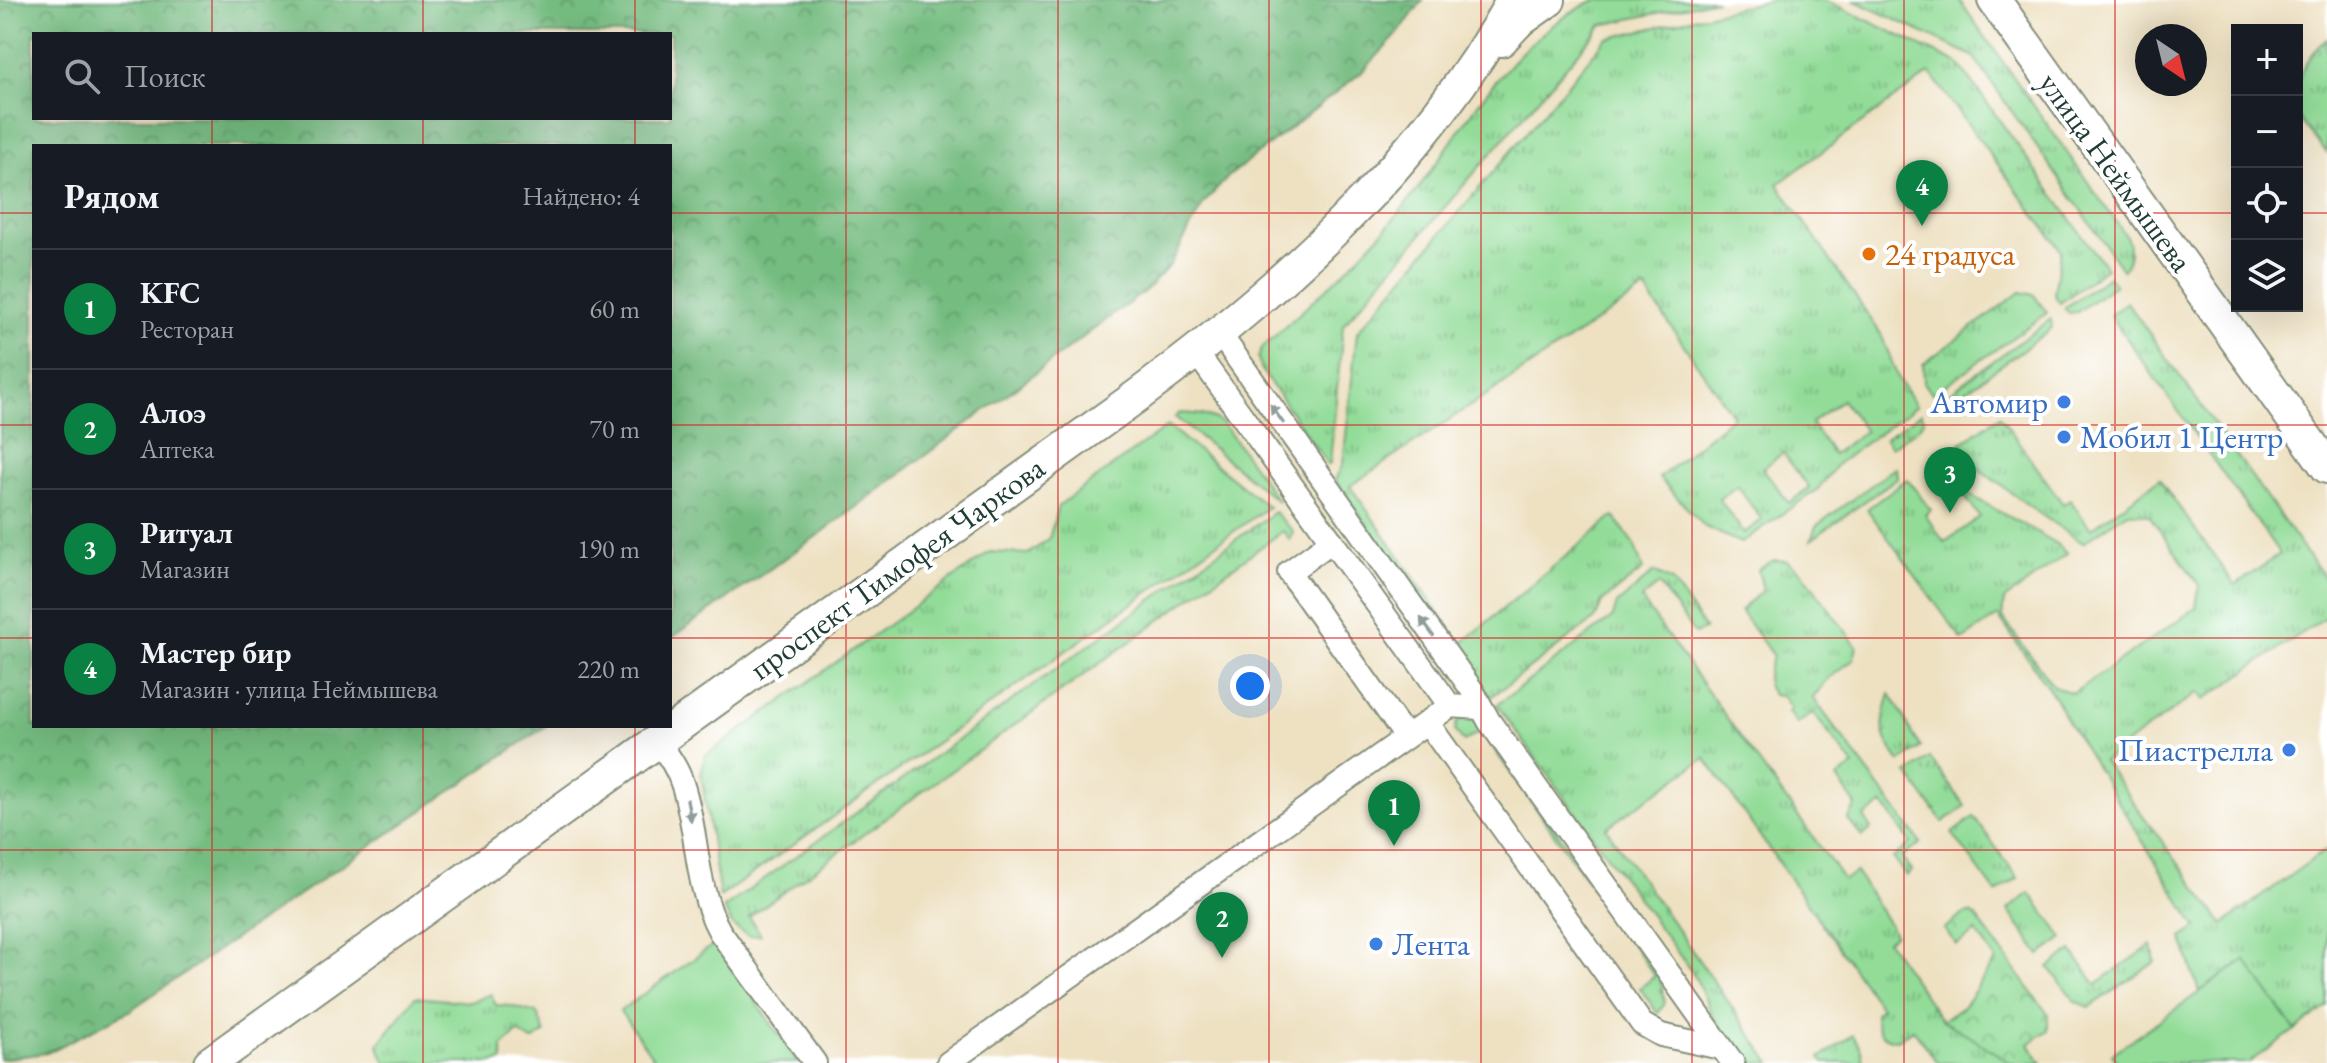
<!DOCTYPE html>
<html lang="ru">
<meta charset="utf-8">
<style>
:root{--surface:#171b24;--page:#20242c;--text:#f1f3f6;--muted:#9ea1a6;--line:#363941;--accent:#0b8043}
body{margin:0;font-family:"EB Garamond",serif;background:var(--page);color:var(--text)}
.controls{position:absolute;right:24px;top:24px;display:grid;overflow:hidden;border-radius:0px;box-shadow:0 8px 32px #0002}
.controls button{width:72px;height:72px;display:grid;place-items:center;padding:0;border:0;border-bottom:2px solid var(--line);background:var(--surface);color:var(--text);font:40px sans-serif}
.compass{position:absolute;left:2135px;top:24px;width:72px;height:72px;border-radius:50%;background:var(--surface);box-shadow:0 8px 32px #0002;rotate:145deg}
.you{position:absolute;left:1250px;top:686px;width:28px;height:28px;margin:-20px;border:6px solid #fff;border-radius:50%;background:#1a73e8;box-shadow:0 0 0 12px #1a73e833}
.badge{display:grid;place-items:center;width:52px;height:52px;border-radius:50%;background:var(--accent);color:#fff;font-size:26px;font-weight:700}
.pin{position:absolute;translate:-50% -66px;filter:drop-shadow(0 2px 4px #0008)}
.pin::after{content:'';position:absolute;top:42px;width:28px;height:24px;background:inherit;clip-path:polygon(0 0,100% 0,50% 100%)}
.list{margin:0;padding:0;list-style:none}
h2{display:flex;justify-content:space-between;align-items:center;height:104px;margin:0;padding:0 32px;font-size:34px}
h2 small{font-size:26px;font-weight:400;color:var(--muted)}
.list li{display:grid;grid-template-columns:52px 1fr auto;gap:24px;align-items:center;box-sizing:border-box;height:120px;padding:0 32px;border-top:2px solid var(--line)}
.list b{display:block;font-size:30px;white-space:nowrap}
.list p{margin:0;font-size:26px;white-space:nowrap;color:var(--muted)}
.list em{font-size:26px;font-style:normal;color:var(--muted)}
.icon{flex:none;width:44px;height:44px;fill:none;stroke:currentColor;stroke-width:2;stroke-linecap:round;stroke-linejoin:round}
.map{position:relative;flex:none;width:2327px;height:1063px;overflow:hidden}
.search{position:absolute;background:var(--surface);box-shadow:0 8px 32px #0002;left:32px;top:32px;width:640px;height:88px;display:flex;align-items:center;gap:20px;box-sizing:border-box;padding:0 28px;border-radius:0px;color:var(--muted);font-size:30px}
.panel{position:absolute;background:var(--surface);box-shadow:0 8px 32px #0002;left:32px;top:144px;width:640px;height:584px;border-radius:0px}
.map>svg:first-child{display:block}
.grass{fill:url(#grass-tufts);stroke:#588c66;stroke-width:2;fill-rule:evenodd}
.forest{fill:url(#forest-crowns);stroke:#4a7c5a;stroke-width:2;fill-rule:evenodd}
.park{fill:url(#park-crowns);stroke:#588c66;stroke-width:2}
.pitch{fill:#92dc98;stroke:#588c66;stroke-width:2}
.lines{fill:none;stroke-linecap:round;stroke-linejoin:round}
.street-casing{stroke:#868f7b;stroke-width:26}
.secondary-casing{stroke:#868f7b;stroke-width:36}
.street{stroke:#fff;stroke-width:22}
.secondary{stroke:#fff;stroke-width:32}
.oneway{fill:#8f9e9a}
.grid{fill:none;stroke:#d62828;stroke-width:2;stroke-opacity:0.55}
.food-dot{fill:#e8710a;stroke:#fff;stroke-width:3}
.shop-dot{fill:#3f7fe0;stroke:#fff;stroke-width:3}
.labels{text-anchor:middle;dominant-baseline:central;stroke-width:8;stroke-linejoin:round;paint-order:stroke}
.street-label{font-size:32px;fill:#1f3d34;stroke:#fff}
.food-label{font-size:32px;fill:#c56008;stroke:#fff;text-anchor:start}
.shop-label{font-size:32px;fill:#366cbe;stroke:#fff;text-anchor:end}
</style>
<div class="map">
<svg width="2327" height="1063" viewBox="0 0 2327 1063">
<defs>
<pattern id="grass-tufts" width="24" height="20" patternUnits="userSpaceOnUse" patternTransform="scale(2)"><rect width="24" height="20" fill="#92dc98"/><path d="M3 7l-1-3M5 7V3M7 7l1-3M15 17l-1-3M17 17v-4M19 17l1-3" fill="none" stroke="#77b47d"/></pattern>
<pattern id="forest-crowns" width="20" height="18" patternUnits="userSpaceOnUse" patternTransform="scale(2)"><rect width="20" height="18" fill="#75bc80"/><path d="M2 6a3 3 0 1 1 6 0M12 15a3 3 0 1 1 6 0" fill="none" stroke="#5f9a6a"/></pattern>
<pattern id="park-crowns" width="20" height="18" patternUnits="userSpaceOnUse" patternTransform="scale(2)"><rect width="20" height="18" fill="#92dc98"/><path d="M2 6a3 3 0 1 1 6 0M12 15a3 3 0 1 1 6 0" fill="none" stroke="#77b47d"/></pattern>
</defs>
<rect width="100%" height="100%" fill="#fff"/>
<filter id="ink" filterUnits="userSpaceOnUse"><feTurbulence type="fractalNoise" baseFrequency=".0125" numOctaves="2"/><feDisplacementMap in="SourceGraphic" scale="16" xChannelSelector="R" yChannelSelector="G"/><feConvolveMatrix kernelMatrix="1 2 1 2 8 2 1 2 1" color-interpolation-filters="sRGB"/></filter>
<filter id="wash" filterUnits="userSpaceOnUse"><feTurbulence type="fractalNoise" baseFrequency=".006" numOctaves="4" result="noise"/><feDisplacementMap in="SourceGraphic" scale="32" xChannelSelector="R" yChannelSelector="G"/><feGaussianBlur stdDeviation="1.8" result="paint"/><feColorMatrix in="noise" values="0 0 0 0 0 0 0 0 0 0 0 0 0 0 0 0 0 1.4 0 .05"/><feComposite in="paint" operator="in"/></filter>
<g filter="url(#wash)">
<rect width="100%" height="100%" fill="#eee1c2"/>
<!-- grass -->
<g class="grass">
<path d="M1595 0H1717L1602 25 1343 325 1330 463 1328 465 1262 371 1258 358 1262 348C1308 305 1357 263 1398 214 1461 139 1501 43 1595 0Z"/>
<path d="M1769 0H1825L1959 64 2106 268 2060 303 2054 294 2061 250 1930 73 1778 184 1881 334 1898 378 1916 406 1837 464 1819 488 1741 543 1705 527 1659 478 1733 416 1645 289 1350 486 1461 644 1614 516 1635 546 1643 570 1602 602 1595 619 1491 697 1335 480 1343 464 1357 332 1606 39ZM1842 400 1865 431 1833 454 1811 423ZM1783 453 1809 488 1789 503 1763 468ZM1737 486 1762 520 1744 533 1719 499Z"/>
<path d="M1853 0H1959L2126 236C2131 249 2130 258 2123 270L1973 56Z"/>
<path d="M2327 39 2325 48 2327 51V153C2320 144 2299 123 2297 112 2291 85 2305 55 2327 39Z"/>
<polygon points="2109,276 2115,285 2077,312 2069,313 2064,308"/>
<polygon points="2020,292 2034,295 2047,313 1933,394 1924,383 1923,364"/>
<polygon points="2127,302 2327,582 2327,616 2204,700 2198,692 2103,761 2223,924 2327,849 2327,1007 2295,1030 2245,960 2199,992 2182,938 2197,928 2065,717 2056,699 1998,616 1962,640 1867,509 1907,479 1931,510 1925,515 1945,542 1980,517 1959,489 2054,542 2067,554 2004,600 2002,617 2054,687 2073,693 2196,608 2199,585 2149,515 2127,512 2083,543 2043,516 1979,469 1961,443 2000,416 2063,504 2070,500 2091,529 2159,479 2235,585 2280,554 2110,315"/>
<polygon points="2051,319 2052,328 1949,403 1941,403 1938,401"/>
<path d="M1180 413C1196 414 1210 414 1223 424L1279 502 1175 417Z"/>
<polygon points="1921,413 1924,419 1920,427 1891,447 1885,438"/>
<polygon points="1168,426 1268,507 720,897 701,774 705,756 990,552 1028,554 1049,539 1058,506"/>
<polygon points="1896,467 1897,478 1811,540 1816,526"/>
<polygon points="1274,512 1293,531 1290,540 1283,531 749,917 761,935 748,936 732,925 724,908"/>
<path d="M1774 560 1787 561 1803 573 1857 647 1853 660 1828 679 1813 698 1921 843 1902 857 1912 871 1906 876 1893 858 1911 843 1883 804 1864 817 1871 829 1862 837 1848 820 1856 805 1837 778 1854 766 1813 713 1797 724 1788 712 1791 708 1782 696 1773 695C1762 681 1768 671 1773 656L1740 611 1763 590 1758 570Z"/>
<path d="M1654 572 1672 581 1705 629 1695 634 1659 585 1641 599 1844 880 1856 872 1895 934 1887 941 1942 1021 1960 1030 2007 1060 2008 1063H1938L1913 1029 1898 1040C1882 1040 1875 1028 1875 1013L1881 1008 1705 758 1606 828 1771 1063H1749L1713 1017 1696 978 1497 705 1613 617 1617 604Z"/>
<path d="M1890 694C1902 711 1909 730 1921 747L1900 762C1880 735 1880 725 1890 694Z"/>
<polygon points="1463,718 1469,718 1480,724 1660,976 1665,1003 1659,1012 1656,1011 1640,988 1655,976 1481,731 1464,742 1455,732 1456,724"/>
<polygon points="1930,758 1965,806 1943,822 1908,774"/>
<polygon points="1974,817 2018,878 1996,893 1952,833"/>
<polygon points="2030,893 2063,938 2040,955 2008,910"/>
<polygon points="2152,945 2155,962 2090,1007 2075,1001 2049,967 2072,951 2096,984"/>
<polygon points="491,994 496,1005 510,1006 537,1013 545,1033 532,1041 518,1032 502,1047 503,1061 492,1063 386,1063 378,1045 415,997 471,1002"/>
<path d="M1853 1035C1859 1045 1864 1051 1862 1063H1824L1820 1058Z"/>
</g>
<!-- forest -->
<path class="forest" d="M0 0H1423L1396 36 1362 72 1229 176 1204 203 1170 265 1145 291 824 531 670 639V146H34V726H546L129 1011 47 1053 0 1059ZM34 34H670V118H34Z"/>
<!-- park -->
<polygon class="park" points="1971,913 1976,917 2048,1014 2048,1030 2029,1044 2042,1063 2008,1063 2006,1060 1960,1030 1942,1021 1964,1006 1996,960 1976,932 1957,945 1944,929 1964,914"/>
<!-- pitch -->
<g class="pitch">
<polygon points="715,944 799,1063 657,1063 620,1011"/>
<polygon points="2245,960 2295,1030 2248,1063 2118,1063 2112,1054"/>
</g>
</g>
<g filter="url(#ink)">
<g class="lines">
<!-- street casing -->
<g class="street-casing">
<g id="street">
<polyline points="1220,334 1472,690 1489,721 1733,1063"/>
<polyline points="1196,352 1450,706"/>
<polyline points="1332,541 1289,572 1406,737"/>
<polyline points="1427,722 1642,1024 1661,1035 1721,1048"/>
<path d="M657 740C667 754 677 767 682 783 699 832 694 886 720 932L815 1063"/>
<polyline points="948,1063 1450,706 1480,708"/>
</g>
</g>
<!-- secondary casing -->
<g class="secondary-casing">
<g id="secondary">
<polyline points="1994,0 2327,467"/>
<polyline points="1501,40 1518,22 1549,0"/>
<path d="M210 1063 1126 404C1277 294 1422 165 1513 0"/>
</g>
</g>
<!-- street -->
<use href="#street" class="street"/>
<!-- secondary -->
<use href="#secondary" class="secondary"/>
</g>
<!-- one-way arrows -->
<defs><path id="oneway-solid" d="M-6-.8H1V-3.2L6.5 0L1 3.2V.8H-6Z" transform="scale(2)"/></defs>
<g class="oneway">
<use href="#oneway-solid" transform="translate(1277 414) rotate(-125)"/>
<use href="#oneway-solid" transform="translate(1427 627) rotate(-125)"/>
<use href="#oneway-solid" transform="translate(689 810) rotate(79)"/>
</g>
</g>
<!-- grid -->
<path class="grid" d="M212 0V34M423 0V34M635 0V34M846 0V1063M1058 0V1063M1269 0V1063M1481 0V1063M1692 0V1063M1904 0V1063M2115 0V1063M212 118V146M423 118V146M635 118V146M0 213H34M670 213H2237M2297 213H2327M0 425H34M670 425H2327M0 638H34M670 638H2327M212 726V1063M423 726V1063M635 726V1063M0 850H2327"/>
<!-- markers -->
<circle class="food-dot" cx="1869" cy="254" r="8"/>
<g class="shop-dot">
<circle cx="2064" cy="402" r="8"/>
<circle cx="2064" cy="437" r="8"/>
<circle cx="2289" cy="750" r="8"/>
<circle cx="1376" cy="944" r="8"/>
</g>
<g class="labels">
<!-- street labels -->
<g class="street-label">
<text transform="translate(2116 172) rotate(54)">улица Неймышева</text>
<text transform="translate(897 568) rotate(-36)">проспект Тимофея Чаркова</text>
</g>
<!-- food labels -->
<g class="food-label">
<text x="1885" y="254">24 градуса</text>
</g>
<!-- shop labels -->
<g class="shop-label">
<text x="2048" y="402">Автомир</text>
<text x="2080" y="437" text-anchor="start">Мобил 1 Центр</text>
<text x="2273" y="750">Пиастрелла</text>
<text x="1392" y="944" text-anchor="start">Лента</text>
</g>
</g>
</svg>
<div class="controls">
<button>+</button>
<button>−</button>
<button><svg class="icon" aria-label="locate" viewBox="0 0 24 24"><circle cx="12" cy="12" r="6"/><path d="M12 2v4M12 18v4M2 12h4M18 12h4"/></svg></button>
<button><svg class="icon" aria-label="layers" viewBox="0 0 24 24"><path d="M12 4l9 5-9 5-9-5zM3 14l9 5 9-5"/></svg></button>
</div>
<svg class="compass" viewBox="-18 -18 36 36"><path d="M0-13l5 13h-10z" fill="#e53935"/><path d="M0 13l5-13h-10z" fill="#9ea1a6"/></svg>
<div class="you"></div>
<div class="pin badge" style="left:1394px;top:846px">1</div>
<div class="pin badge" style="left:1222px;top:958px">2</div>
<div class="pin badge" style="left:1950px;top:513px">3</div>
<div class="pin badge" style="left:1922px;top:226px">4</div>
<div class="search"><svg class="icon" aria-label="search" viewBox="0 0 24 24"><circle cx="10" cy="10" r="6"/><path d="M15 15l6 6"/></svg>Поиск</div>
<section class="panel">
<h2>Рядом<small>Найдено: 4</small></h2>
<ul class="list">
<li><span class="badge">1</span><div><b>KFC</b><p>Ресторан</p></div><em>60 m</em></li>
<li><span class="badge">2</span><div><b>Алоэ</b><p>Аптека</p></div><em>70 m</em></li>
<li><span class="badge">3</span><div><b>Ритуал</b><p>Магазин</p></div><em>190 m</em></li>
<li><span class="badge">4</span><div><b>Мастер бир</b><p>Магазин · улица Неймышева</p></div><em>220 m</em></li>
</ul>
</section>
</div>
